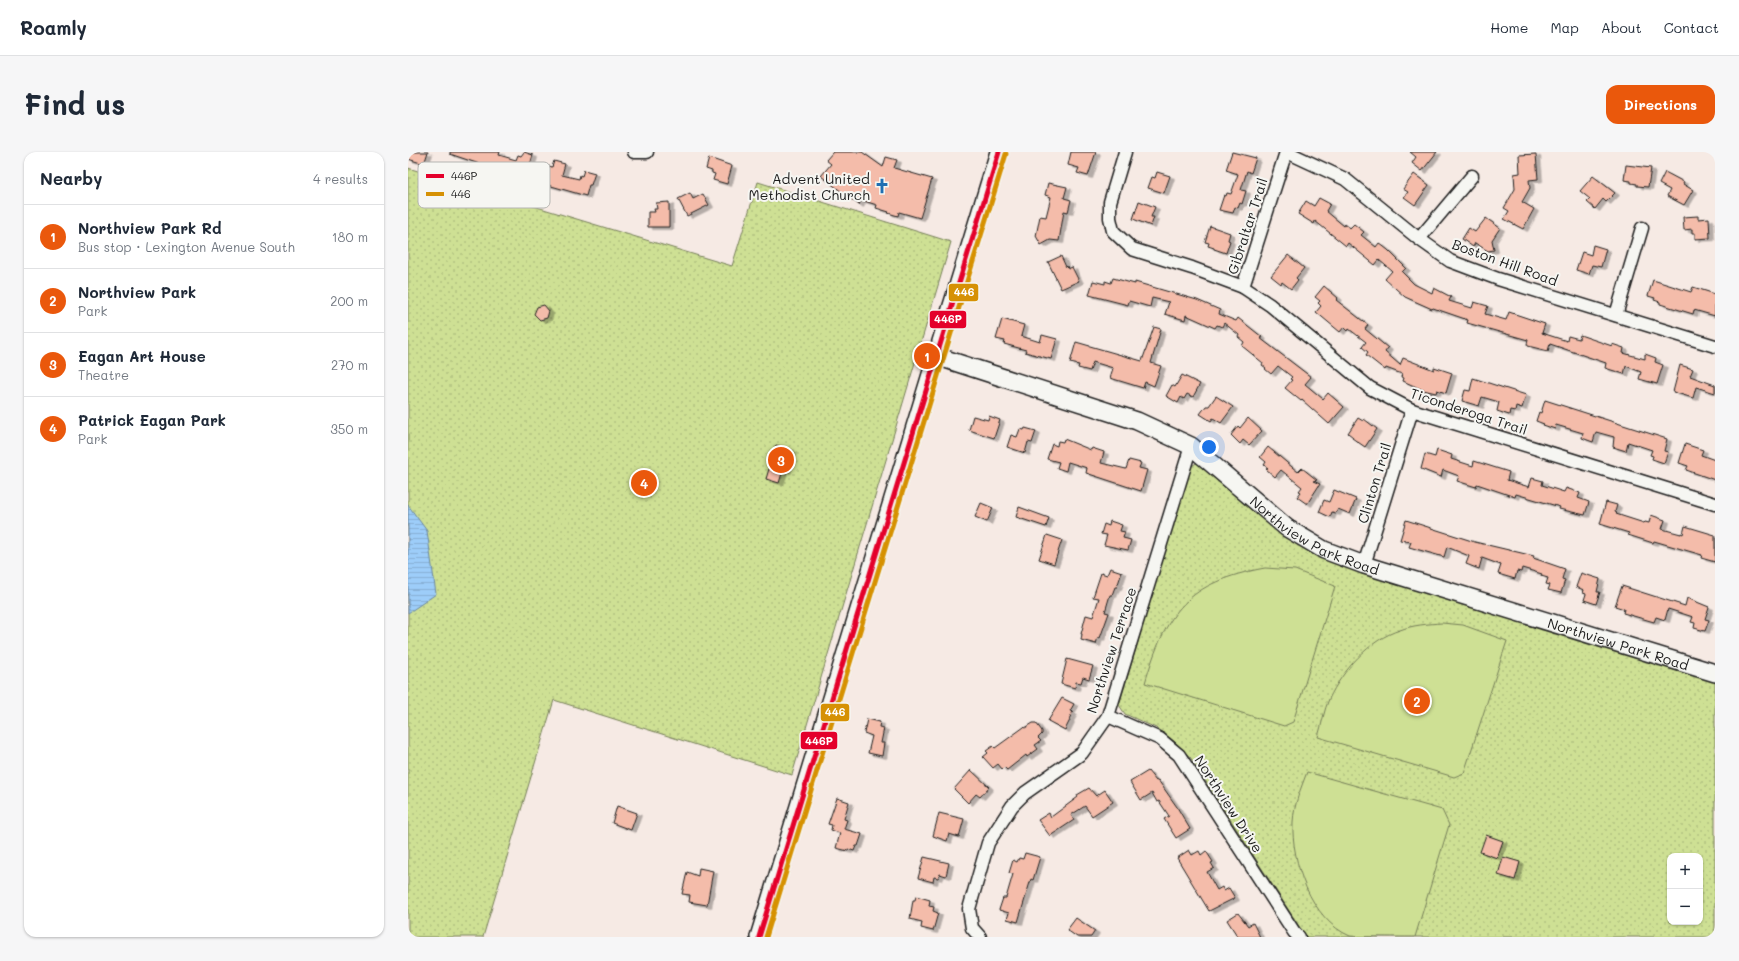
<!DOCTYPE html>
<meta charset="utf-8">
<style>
:root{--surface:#fff;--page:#f6f6f7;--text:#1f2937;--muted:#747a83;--line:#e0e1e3;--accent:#ea580c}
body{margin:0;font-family:Mali,sans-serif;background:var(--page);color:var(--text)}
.controls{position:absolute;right:12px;bottom:12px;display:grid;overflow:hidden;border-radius:8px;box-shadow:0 1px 3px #0004}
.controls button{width:36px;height:36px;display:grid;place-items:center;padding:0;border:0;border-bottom:1px solid var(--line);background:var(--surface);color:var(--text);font:20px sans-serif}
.you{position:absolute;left:801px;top:295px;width:14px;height:14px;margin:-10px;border:3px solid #fff;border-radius:50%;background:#1a73e8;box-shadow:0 0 0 6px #1a73e833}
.badge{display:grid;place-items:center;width:26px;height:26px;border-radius:50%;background:var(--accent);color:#fff;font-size:13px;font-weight:700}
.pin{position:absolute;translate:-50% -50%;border:2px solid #fff;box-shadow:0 1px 4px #0006}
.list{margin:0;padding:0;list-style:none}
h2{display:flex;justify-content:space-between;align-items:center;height:52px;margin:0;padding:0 16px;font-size:17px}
h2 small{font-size:13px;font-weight:400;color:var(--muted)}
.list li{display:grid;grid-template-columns:26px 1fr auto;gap:12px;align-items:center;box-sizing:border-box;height:64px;padding:0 16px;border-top:1px solid var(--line)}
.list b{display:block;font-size:15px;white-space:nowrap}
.list p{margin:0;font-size:13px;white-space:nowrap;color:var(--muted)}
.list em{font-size:13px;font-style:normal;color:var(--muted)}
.map{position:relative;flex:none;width:1307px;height:785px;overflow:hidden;border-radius:12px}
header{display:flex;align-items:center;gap:24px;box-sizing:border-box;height:56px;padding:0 20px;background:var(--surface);border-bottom:1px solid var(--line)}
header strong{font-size:19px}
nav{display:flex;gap:22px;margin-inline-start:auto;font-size:14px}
.intro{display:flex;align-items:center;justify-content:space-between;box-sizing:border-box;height:96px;padding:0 24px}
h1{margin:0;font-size:28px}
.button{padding:10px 18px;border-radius:12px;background:var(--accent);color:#fff;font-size:14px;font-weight:700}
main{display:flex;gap:24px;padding:0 24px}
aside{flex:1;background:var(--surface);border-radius:12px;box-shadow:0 1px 3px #0004}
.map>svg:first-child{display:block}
.green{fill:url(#green-dots);stroke:#757e58;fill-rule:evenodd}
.pitch{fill:#cee094;stroke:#757e58}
.water{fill:url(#water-rules);stroke:#6986a1}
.building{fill:#f4bcaa;stroke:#1c1c1c;filter:url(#shadow)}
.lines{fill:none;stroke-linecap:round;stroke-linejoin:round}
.street-casing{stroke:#1c1c1c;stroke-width:15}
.secondary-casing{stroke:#1c1c1c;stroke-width:20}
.street{stroke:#f6f6f2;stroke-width:12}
.secondary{stroke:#f6f6f2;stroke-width:17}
.bus-1-casing{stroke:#f6f6f2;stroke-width:8}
.bus-2-casing{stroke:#f6f6f2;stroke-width:8}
.bus-1{stroke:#e4002b;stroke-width:5}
.bus-2{stroke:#d69104;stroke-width:5}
.labels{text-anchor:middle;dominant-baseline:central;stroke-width:4;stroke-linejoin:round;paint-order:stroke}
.poi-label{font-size:14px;fill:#1c1c1c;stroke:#f6f6f2;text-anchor:end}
.street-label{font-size:14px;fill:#1c1c1c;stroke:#f6f6f2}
.key{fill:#f6f6f2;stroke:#b5b5b2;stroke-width:1}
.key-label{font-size:11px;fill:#1c1c1c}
.line-badge{stroke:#f6f6f2;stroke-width:1.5}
.badge-label{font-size:11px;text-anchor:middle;font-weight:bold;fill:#fff}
</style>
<header>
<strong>Roamly</strong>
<nav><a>Home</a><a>Map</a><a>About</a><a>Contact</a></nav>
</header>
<div class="intro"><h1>Find us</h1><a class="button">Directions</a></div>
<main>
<aside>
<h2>Nearby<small>4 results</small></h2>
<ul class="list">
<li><span class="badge">1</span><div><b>Northview Park Rd</b><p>Bus stop · Lexington Avenue South</p></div><em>180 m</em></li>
<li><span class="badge">2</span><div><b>Northview Park</b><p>Park</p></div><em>200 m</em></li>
<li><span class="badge">3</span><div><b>Eagan Art House</b><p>Theatre</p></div><em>270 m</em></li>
<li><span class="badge">4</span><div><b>Patrick Eagan Park</b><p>Park</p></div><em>350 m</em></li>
</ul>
</aside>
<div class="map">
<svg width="1307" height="785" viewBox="0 0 1307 785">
<defs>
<pattern id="green-dots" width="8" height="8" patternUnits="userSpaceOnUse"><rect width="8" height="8" fill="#cee094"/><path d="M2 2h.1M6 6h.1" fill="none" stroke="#b0c07f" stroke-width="1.8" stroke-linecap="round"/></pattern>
<pattern id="water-rules" width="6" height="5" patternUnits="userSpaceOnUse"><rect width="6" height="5" fill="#9dcdf9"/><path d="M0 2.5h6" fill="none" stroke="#87afd5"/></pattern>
<filter id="shadow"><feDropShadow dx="4.5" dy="2.5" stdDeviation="0" flood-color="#0004"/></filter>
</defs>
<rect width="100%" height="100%" fill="#f6eae4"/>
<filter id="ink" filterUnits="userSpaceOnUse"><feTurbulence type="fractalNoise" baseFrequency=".025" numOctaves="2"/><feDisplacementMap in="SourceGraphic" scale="8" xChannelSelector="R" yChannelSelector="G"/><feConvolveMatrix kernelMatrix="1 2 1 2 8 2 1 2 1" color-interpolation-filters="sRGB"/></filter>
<g filter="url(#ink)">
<!-- green -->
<g class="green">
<polygon points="0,16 324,114 350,30 543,90 384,623 146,548 75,785 0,785"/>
<path d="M790 310 878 384 1307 528V785H898L782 605 766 589 748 576 717 562 711 553 782 315ZM1262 704H1292V770H1262Z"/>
</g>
<!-- pitch -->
<g class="pitch">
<path d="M857 416 887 418 927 434 885 570 876 574 737 531C758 459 780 430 857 416Z"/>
<path d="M1034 471 1055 473 1099 489 1056 621 1046 625 910 585C914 572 916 558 921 547 934 519 962 487 992 478 1005 473 1019 472 1034 471Z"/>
<path d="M899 620 1034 658 1041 673 1007 785C995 785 950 785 942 784 903 768 883 709 885 670 886 652 893 636 899 620Z"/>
</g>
<!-- water -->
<polygon class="water" points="0,353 19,379 28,442 0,461"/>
<!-- building -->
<g class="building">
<polygon points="0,0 20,0 16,12 0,7"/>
<polygon points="42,0 92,0 91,3 108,8 110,3 113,4 116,0 125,3 122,13 140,18 141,14 144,15 146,9 157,12 154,23 171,27 172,23 174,24 176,18 187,21 183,33 181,33 178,44 98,21 42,2"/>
<polygon points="425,0 454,0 475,15 478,5 489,8 486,16 524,27 512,66 491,60 490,64 480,61 481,60 468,56 469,53 453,48 451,53 413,24 423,12 418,8"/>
<polygon points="663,0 688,0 680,24 669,21 671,16 660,13"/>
<polygon points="824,0 848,6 843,21 839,19 833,38 838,39 834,52 832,51 830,56 827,55 825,61 811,58 816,43 818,44 819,41 823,42 829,25 830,22 818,18"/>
<polygon points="1002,0 1029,0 1014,19 1004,11 1008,5"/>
<polygon points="1128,2 1130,27 1121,28 1122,36 1114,50 1126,57 1115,77 1096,67 1101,59 1096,56 1107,37 1106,22 1112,21 1111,3"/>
<polygon points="301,6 324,14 319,32 305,28 307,22 304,21 304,19 298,17"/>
<polygon points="1218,13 1243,16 1240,35 1229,34 1229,32 1223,31 1223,29 1216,28"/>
<polygon points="749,20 762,24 756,41 740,36 744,25 747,26"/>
<polygon points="1257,20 1272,28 1276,30 1275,32 1285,38 1276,53 1259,44 1262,38 1251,32"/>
<polygon points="1006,22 1021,33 1007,53 996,45 1000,40 995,37"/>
<polygon points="1185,24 1207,41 1198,50 1195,47 1187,57 1179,50 1182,47 1172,39"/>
<polygon points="640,31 659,35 656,46 663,48 660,60 656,59 651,89 642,88 633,93 628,84 632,64 638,65 643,45 637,43"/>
<polygon points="282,41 285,47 295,42 301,53 279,64 270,47"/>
<polygon points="911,46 922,52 918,59 936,74 937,72 942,76 946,72 956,80 953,83 968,95 971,91 980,98 998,116 994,120 1006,132 1024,141 1026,136 1043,145 1041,149 1064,156 1066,150 1080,154 1077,162 1098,168 1101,160 1137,172 1134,181 1159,189 1160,184 1171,187 1172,183 1204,194 1204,192 1216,196 1215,201 1237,207 1237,202 1248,206 1247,210 1255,213 1249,232 1231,227 1233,220 1218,214 1216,222 1197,216 1198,211 1142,192 1140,199 1120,194 1119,192 1120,188 1059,171 1060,168 1025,156 1024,157 997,145 977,127 984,119 971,108 967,113 940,91 938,94 907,69 906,72 890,62 898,49 906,54"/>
<polygon points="731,49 747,55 743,65 746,65 743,74 725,67"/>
<polygon points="261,50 261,75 240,75 240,60 247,60 246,57 249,57 248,51"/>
<polygon points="1290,64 1290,67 1301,66 1302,86 1287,87 1287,81 1284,81 1284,77 1276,78 1275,65"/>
<polygon points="1078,66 1092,76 1084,88 1086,98 1080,99 1067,91 1065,95 1054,87 1061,76 1067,80"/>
<polygon points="802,74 822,81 820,88 822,89 818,101 806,97 806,96 800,94 801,91 797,90"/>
<polygon points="1185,93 1198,97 1193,115 1184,113 1181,122 1168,118 1174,100 1183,103"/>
<polygon points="880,103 896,116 888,126 890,128 883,137 874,130 873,132 863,124"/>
<polygon points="653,104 658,115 659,114 660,117 664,115 671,129 653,137 640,110"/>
<polygon points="705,126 727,132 727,130 789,148 812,158 811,162 828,169 830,166 854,185 852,186 903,225 897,232 915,247 920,241 936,255 921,272 894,248 893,249 877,236 884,228 882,227 884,225 870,214 863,222 857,217 858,216 854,213 855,211 834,194 836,190 830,185 831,183 816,171 814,175 809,173 807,176 778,163 777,168 757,162 761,150 744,146 742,155 721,149 720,153 681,143 685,129 697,132 697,129 703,131"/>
<polygon points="1245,128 1283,140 1285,135 1307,142 1307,164 1286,158 1285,162 1252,152 1252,150 1246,148 1247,146 1240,144"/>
<polygon points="916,134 930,146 928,148 960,173 957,177 980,196 977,200 992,213 995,206 1026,218 1026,215 1044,221 1038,241 1029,238 1028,241 1015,238 995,229 996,226 993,225 994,222 978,216 977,218 958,203 960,200 954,195 958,190 941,177 940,179 936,175 932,180 908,160 913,154 910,151 912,149 907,145"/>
<polygon points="136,153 141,159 139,166 132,168 126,162 129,155"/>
<polygon points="594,167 616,173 613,184 632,190 634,183 649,187 643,207 617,200 618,198 596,192 597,189 588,187"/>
<polygon points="746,175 753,177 743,211 753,214 746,234 737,230 735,236 702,226 705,216 685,210 682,219 670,216 671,213 662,211 668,190 734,209"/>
<polygon points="1272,213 1285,217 1282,224 1307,233 1307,241 1288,235 1285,246 1265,240"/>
<polygon points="774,223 792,232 785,245 779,242 776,247 773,245 770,251 758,244 764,233 767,235"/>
<polygon points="1065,226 1118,243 1114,256 1108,254 1107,259 1102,258 1101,263 1089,259 1091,250 1074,245 1071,254 1054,249 1057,238 1062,239"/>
<polygon points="808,244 825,255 813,271 805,266 803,269 792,262 798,254 801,254"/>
<polygon points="1137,248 1259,287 1256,299 1260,300 1256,311 1244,307 1245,304 1242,303 1244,298 1220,290 1218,299 1205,295 1206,285 1188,280 1185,290 1174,286 1175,281 1148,273 1147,277 1135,273 1136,272 1128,269 1131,260 1133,261"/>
<polygon points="565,264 580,268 581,264 592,268 586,286 561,278"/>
<polygon points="840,266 854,279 841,293 835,288 832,292 823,283 830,274 832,276"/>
<polygon points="950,266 955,269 956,267 969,277 957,295 944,286 945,285 940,281"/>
<polygon points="617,276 628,279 624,291 620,290 617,301 599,295 603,283 609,285 612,277 616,278"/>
<polygon points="656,287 683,298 684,296 696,300 693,311 718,317 721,308 733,311 731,316 739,318 733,339 678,321 679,316 660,310 658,319 649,316 651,310 639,307 644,292 649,294 650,289 655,290"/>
<polygon points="1277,292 1295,298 1293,303 1307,308 1307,328 1278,318 1280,314 1271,311"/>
<polygon points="368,293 384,298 378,319 375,318 371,331 358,327"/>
<polygon points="860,295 890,320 894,316 909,328 905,329 912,332 899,352 889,345 893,340 891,339 894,335 873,318 867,325 858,317 860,316 856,313 858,310 852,305"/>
<polygon points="1029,298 1044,303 1043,307 1065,314 1066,309 1101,320 1099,328 1121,335 1124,326 1135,329 1134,333 1156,340 1158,336 1172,341 1170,346 1181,350 1177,363 1151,357 1152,355 1108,342 1107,345 1069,332 1068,335 1049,329 1051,324 1035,318 1033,325 1013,317 1017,302 1027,305"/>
<polygon points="926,338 948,347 942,362 930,357 928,361 924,360 922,365 911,360 916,348 921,350"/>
<polygon points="1198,350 1209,353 1207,360 1209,361 1208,362 1236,371 1237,370 1241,371 1243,363 1257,368 1254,377 1273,382 1273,381 1275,382 1277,374 1307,383 1307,410 1293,406 1294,403 1246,389 1245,391 1220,383 1221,381 1192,372"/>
<polygon points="573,351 585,356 579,370 567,365"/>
<polygon points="611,355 641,366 638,375 608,365"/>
<polygon points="998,368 1067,390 1126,404 1125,406 1157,417 1154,427 1157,428 1153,441 1140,438 1142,433 1138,432 1140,426 1133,424 1134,422 1114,416 1113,420 1109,419 1107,427 1090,422 1093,413 1074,406 1071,417 1058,412 1061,404 1039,395 1036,405 1001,395 1003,390 992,388"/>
<polygon points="702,369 714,373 712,379 717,380 715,386 723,388 720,398 696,393 699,383 693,382 696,372 701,374"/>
<polygon points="639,383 654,388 646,412 631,407"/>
<polygon points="702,416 714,420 709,435 707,435 704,443 702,443 697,460 701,461 692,486 690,485 688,492 673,488 674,482 673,482 678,463 685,465 691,446 685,445 693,421 699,423"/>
<polygon points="1173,421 1192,427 1189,440 1192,440 1188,452 1176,448 1178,442 1175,441 1176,438 1168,435"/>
<polygon points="1214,434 1277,454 1279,446 1301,455 1297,467 1301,468 1297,479 1286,476 1287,471 1283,470 1285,465 1260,457 1257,468 1248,465 1246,470 1215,461 1216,457 1207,454"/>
<polygon points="659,507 685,514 681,527 675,525 673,531 668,530 667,536 653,532"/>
<polygon points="654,546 666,552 662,559 665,560 661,567 662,568 657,578 640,569"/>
<polygon points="459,567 472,570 471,575 476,576 473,591 476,591 474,604 460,601 464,584 456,581"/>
<polygon points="625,571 628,571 634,579 634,582 630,586 633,589 627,593 630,597 619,605 618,603 599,618 596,615 594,617 590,612 585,616 575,605 580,601 578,599 585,594 587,596 616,575 617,576"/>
<polygon points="563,618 581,635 572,645 568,642 560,651 546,637"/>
<polygon points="740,619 748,629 750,628 769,655 782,677 768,686 756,667 761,664 751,649 749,650 744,641 733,648 722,630"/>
<polygon points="681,636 688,644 697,638 705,650 684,664 677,654 663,663 666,668 642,684 630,668 641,661 643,665 670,645 669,643"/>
<polygon points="429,646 441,650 436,667 439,668 436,677 454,682 450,694 448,694 446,699 440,697 440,699 428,696 432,681 423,678 424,673 420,672"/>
<polygon points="209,654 229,661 223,678 204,671"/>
<polygon points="531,661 556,667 551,685 541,682 539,689 525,684"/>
<polygon points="1078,683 1095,689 1089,706 1072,700"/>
<polygon points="781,698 784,703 791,699 793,703 798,699 805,710 803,711 806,716 799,720 809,738 814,735 816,739 821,736 827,746 801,759 769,706"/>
<polygon points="617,701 632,705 625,728 623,727 610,770 599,767 601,761 591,758 595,746 598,746 605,722 601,721 605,708 609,710 611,706 615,707"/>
<polygon points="516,705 541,711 538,724 532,722 530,726 526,725 525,730 510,726"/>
<polygon points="1095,705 1112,710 1107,728 1090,723"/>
<polygon points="291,716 305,719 299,753 281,750 282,743 274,742 279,720 290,724"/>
<polygon points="508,744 522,748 521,754 526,755 525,759 530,761 525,779 513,776 514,770 502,767 505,748 507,748"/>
<polygon points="830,761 840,774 845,771 852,785 830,785 819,768"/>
<polygon points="668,766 687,779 683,785 669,785 659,778"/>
</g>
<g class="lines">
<!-- street casing -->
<g class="street-casing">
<g id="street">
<polyline points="226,0 239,0"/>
<polyline points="717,0 702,50 702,66 705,79 724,97 784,116 835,135 862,153 962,236 1004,258 1307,352"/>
<polyline points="879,0 937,27 1011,87 1042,109 1090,127 1307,194"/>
<polyline points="1011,87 1064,24"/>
<polyline points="835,135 878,0"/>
<polyline points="1208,163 1234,76"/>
<polyline points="956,413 1004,258"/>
<polyline points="700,564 752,587 771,603 886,780 891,785"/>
<polyline points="572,785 564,776 561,757 580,691 604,654 617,641 674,601 700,564 783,294"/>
</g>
</g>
<!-- secondary casing -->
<g class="secondary-casing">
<g id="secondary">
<path id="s1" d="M528 204 729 269 783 294 879 376 916 398 956 413 1307 521"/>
<polyline points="351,785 591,0"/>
</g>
</g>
<!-- street -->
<use href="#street" class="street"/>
<!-- secondary -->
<use href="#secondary" class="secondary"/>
<!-- bus-1 casing -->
<g class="bus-1-casing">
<polyline id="bus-1" points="351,785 591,0"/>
</g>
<!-- bus-2 casing -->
<g class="bus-2-casing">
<polyline id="bus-2" points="358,785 598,2"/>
</g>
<!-- bus-1 -->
<use href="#bus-1" class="bus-1"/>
<!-- bus-2 -->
<use href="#bus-2" class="bus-2"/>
</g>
</g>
<!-- icons -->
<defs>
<g id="church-bare" transform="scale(1.2)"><path d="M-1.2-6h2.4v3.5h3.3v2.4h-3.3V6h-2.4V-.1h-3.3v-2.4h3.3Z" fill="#1f6fb2" stroke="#f6f6f2" stroke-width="2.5" paint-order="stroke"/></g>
</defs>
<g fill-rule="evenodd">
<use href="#church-bare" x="474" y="34"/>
</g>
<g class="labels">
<!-- poi labels -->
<g class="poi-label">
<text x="462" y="26">Advent United<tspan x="462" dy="16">Methodist Church</tspan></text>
</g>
<!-- street labels -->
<g class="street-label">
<text transform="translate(839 74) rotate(-72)">Gibraltar Trail</text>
<text transform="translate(1097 110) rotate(20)">Boston Hill Road</text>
<text transform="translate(1061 259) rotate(18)">Ticonderoga Trail</text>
<text transform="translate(966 331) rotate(-73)">Clinton Trail</text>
<text stroke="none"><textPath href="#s1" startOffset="425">Northview Park Road</textPath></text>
<text stroke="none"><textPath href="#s1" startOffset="749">Northview Park Road</textPath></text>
<text transform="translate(703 498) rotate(-72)">Northview Terrace</text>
<text transform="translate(821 652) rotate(57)">Northview Drive</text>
</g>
</g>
<!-- legend -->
<rect x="10" y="10" width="132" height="46" rx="6" class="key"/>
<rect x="18" y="22" width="18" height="4" fill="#e4002b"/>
<rect x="18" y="40" width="18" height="4" fill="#d69104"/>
<g class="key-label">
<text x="43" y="28">446P</text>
<text x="43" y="46">446</text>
</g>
<g class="line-badge">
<rect x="540" y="131" width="31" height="19" rx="4" fill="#d69104"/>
<rect x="521" y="158" width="38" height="19" rx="4" fill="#e4002b"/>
<rect x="412" y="551" width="30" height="19" rx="4" fill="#d69104"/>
<rect x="392" y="579" width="38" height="19" rx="4" fill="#e4002b"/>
</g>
<g class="badge-label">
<text x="556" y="144">446</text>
<text x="540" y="171">446P</text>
<text x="427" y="564">446</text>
<text x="411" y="593">446P</text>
</g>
</svg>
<div class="controls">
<button>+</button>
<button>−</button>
</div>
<div class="you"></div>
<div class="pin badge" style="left:519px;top:204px">1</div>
<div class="pin badge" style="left:1009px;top:549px">2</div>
<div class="pin badge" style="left:373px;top:308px">3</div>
<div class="pin badge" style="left:236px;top:331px">4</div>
</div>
</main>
